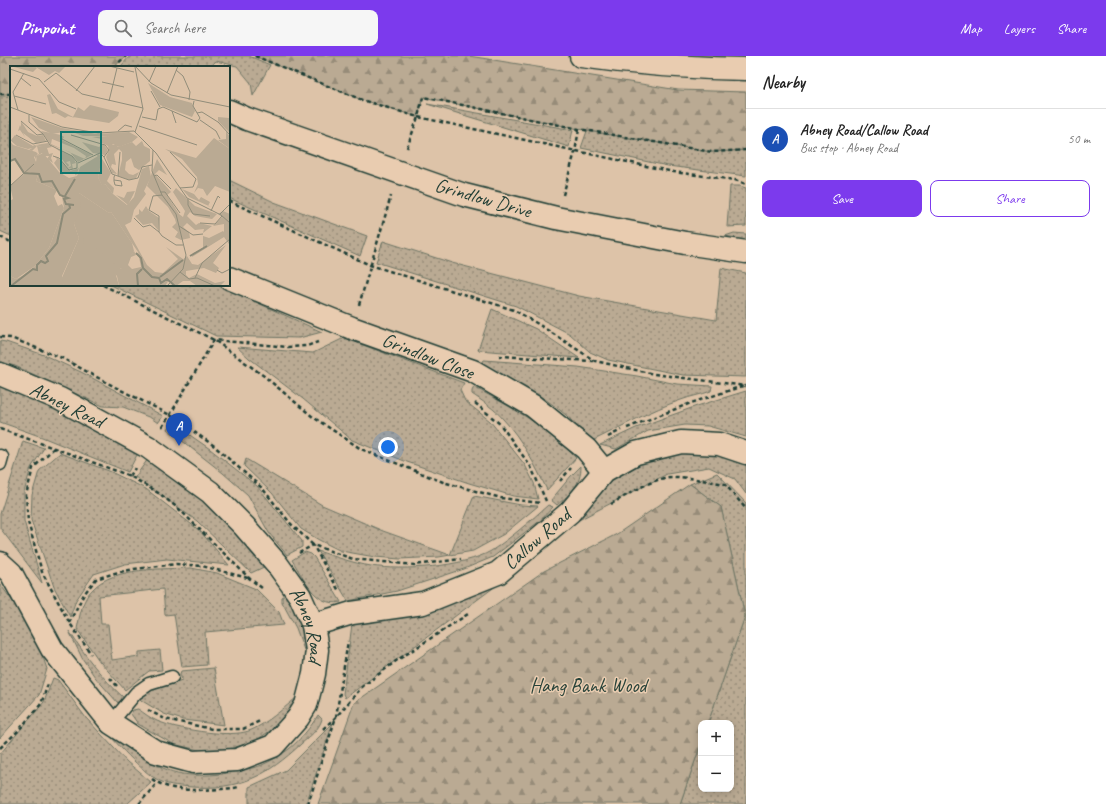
<!DOCTYPE html>
<meta charset="utf-8">
<style>
:root{--surface:#fff;--page:#f6f6f6;--text:#222;--muted:#767676;--line:#e0e0e0;--accent:#7c3aed}
body{margin:0;font-family:Caveat,sans-serif;background:var(--page);color:var(--text)}
.controls{position:absolute;right:12px;bottom:12px;display:grid;overflow:hidden;border-radius:8px;box-shadow:0 2px 10px #0003}
.controls button{width:36px;height:36px;display:grid;place-items:center;padding:0;border:0;border-bottom:1px solid var(--line);background:var(--surface);color:var(--text);font:20px sans-serif}
.you{position:absolute;left:388px;top:391px;width:14px;height:14px;margin:-10px;border:3px solid #fff;border-radius:50%;background:#1a73e8;box-shadow:0 0 0 6px #1a73e833}
.badge{display:grid;place-items:center;width:26px;height:26px;border-radius:50%;background:var(--accent);color:#fff;font-size:13px;font-weight:700}
.pin{position:absolute;translate:-50% -33px;filter:drop-shadow(0 1px 2px #0008)}
.pin::after{content:'';position:absolute;top:21px;width:14px;height:12px;background:inherit;clip-path:polygon(0 0,100% 0,50% 100%)}
.list{margin:0;padding:0;list-style:none}
h2{display:flex;justify-content:space-between;align-items:center;height:52px;margin:0;padding:0 16px;font-size:17px}
h2 small{font-size:13px;font-weight:400;color:var(--muted)}
.list li{display:grid;grid-template-columns:26px 1fr auto;gap:12px;align-items:center;box-sizing:border-box;height:60px;padding:0 16px;border-top:1px solid var(--line)}
.list b{display:block;font-size:15px;white-space:nowrap}
.list p{margin:0;font-size:13px;white-space:nowrap;color:var(--muted)}
.list em{font-size:13px;font-style:normal;color:var(--muted)}
.actions{display:flex;gap:8px;padding:12px 16px}
.actions a{flex:1;padding:9px 0;border:1px solid var(--accent);border-radius:8px;text-align:center;font-size:14px;color:var(--accent)}
.actions .main{background:var(--accent);color:#fff}
.icon{flex:none;width:22px;height:22px;fill:none;stroke:currentColor;stroke-width:2;stroke-linecap:round;stroke-linejoin:round}
.map{position:relative;flex:none;width:746px;height:748px;overflow:hidden}
header{display:flex;align-items:center;gap:24px;box-sizing:border-box;height:56px;padding:0 20px;background:var(--accent);color:#fff}
header strong{font-size:19px}
nav{display:flex;gap:22px;margin-inline-start:auto;font-size:14px}
.search{width:280px;height:36px;background:var(--page);display:flex;align-items:center;gap:10px;box-sizing:border-box;padding:0 14px;border-radius:8px;color:var(--muted);font-size:15px}
main{display:flex}
aside{flex:1;background:var(--surface)}
.map>svg:first-child{display:block}
.grass{fill:url(#grass-dots);stroke:#6c7464}
.forest{fill:url(#forest-firs);stroke:#6c7464}
.lines{fill:none;stroke-linecap:round;stroke-linejoin:round}
.lane-casing{stroke:#1f3d34;stroke-width:15}
.street-casing{stroke:#1f3d34;stroke-width:25}
.secondary-casing{stroke:#1f3d34;stroke-width:25}
.path{stroke:#1f3d34;stroke-width:2.5;stroke-dasharray:4 3;stroke-linecap:butt}
.lane{stroke:#e9ccb0;stroke-width:12}
.street{stroke:#e9ccb0;stroke-width:22}
.secondary{stroke:#e9ccb0;stroke-width:22}
.labels{text-anchor:middle;dominant-baseline:central;stroke-width:3;stroke-linejoin:round;paint-order:stroke}
.street-label{font-size:20px;fill:#1f3d34;stroke:#e9ccb0}
.park-label{font-size:20px;fill:#274239;stroke:#e9ccb0}
.inset-river{fill:none;stroke:#8c8a77;stroke-width:2}
.inset-road{fill:none;stroke:#918d7a;stroke-width:1}
.view{fill:#0f766e;fill-opacity:0.15;stroke:#0f766e;stroke-width:2}
.inset-edge{fill:none;stroke:#1f3d34;stroke-width:2}
</style>
<header>
<strong>Pinpoint</strong>
<div class="search"><svg class="icon" aria-label="search" viewBox="0 0 24 24"><circle cx="10" cy="10" r="6"/><path d="M15 15l6 6"/></svg>Search here</div>
<nav><a>Map</a><a>Layers</a><a>Share</a></nav>
</header>
<main>
<div class="map">
<svg width="746" height="748" viewBox="0 0 746 748">
<defs>
<pattern id="grass-dots" width="8" height="8" patternUnits="userSpaceOnUse"><rect width="8" height="8" fill="#baaa93"/><path d="M2 2h.1M6 6h.1" fill="none" stroke="#978c79" stroke-width="1.8" stroke-linecap="round"/></pattern>
<pattern id="forest-firs" width="22" height="20" patternUnits="userSpaceOnUse"><rect width="22" height="20" fill="#baaa93"/><path d="M5 1l3.5 6h-7zM16 11l3.5 6h-7z" fill="#978c79"/></pattern>
</defs>
<rect width="100%" height="100%" fill="#ddc3a8"/>
<filter id="ink" filterUnits="userSpaceOnUse"><feTurbulence type="fractalNoise" baseFrequency=".025" numOctaves="2"/><feDisplacementMap in="SourceGraphic" scale="8" xChannelSelector="R" yChannelSelector="G"/><feConvolveMatrix kernelMatrix="1 2 1 2 8 2 1 2 1" color-interpolation-filters="sRGB"/></filter>
<g filter="url(#ink)">
<!-- grass -->
<g class="grass">
<polygon points="130,0 249,0 270,9 253,40 251,27 237,10 216,5 210,11 123,11 121,10"/>
<polygon points="0,40 6,40 11,42 11,180 0,175"/>
<polygon points="427,48 573,74 569,91"/>
<polygon points="587,75 712,96 746,94 746,120 668,110 581,92"/>
<polygon points="229,124 274,146 367,180 360,200 229,142"/>
<polygon points="730,130 740,130 746,132 746,170 727,171"/>
<polygon points="734,177 746,178 746,184 725,180"/>
<polygon points="383,185 452,207 579,240 716,264 721,212 746,217 746,321 683,319 608,304 590,296 570,278 516,250 376,206"/>
<polygon points="111,229 218,229 322,276 299,282 216,280"/>
<polygon points="492,253 536,273 579,302 478,294"/>
<polygon points="342,283 355,286 464,327 460,334 465,345 490,365 525,409 534,427 538,443 513,440 469,427 407,406 352,384 303,343 249,302 237,291 313,297"/>
<polygon points="0,285 6,286 44,299 81,316 163,360 158,367 151,362 123,351 103,350 15,310 0,306"/>
<path d="M484 304 578 311 637 320 677 328 712 330 711 335C701 339 691 340 681 344 651 354 621 371 592 385 582 379 575 367 566 359 541 338 511 322 480 310Z"/>
<polygon points="0,329 83,365 138,397 128,416 42,381 0,366"/>
<path d="M474 331C514 353 545 369 576 402L547 434C535 409 522 383 503 363 495 353 482 345 472 338V335Z"/>
<polygon points="746,335 746,381 708,370 685,369 648,375 616,393 600,389 636,372 697,350"/>
<polygon points="171,366 210,393 257,430 302,485 302,491 287,499 269,477 248,439 223,417 167,373"/>
<polygon points="23,385 44,392 31,412 24,436 24,465 42,527 0,472 0,458"/>
<polygon points="713,394 746,406 746,438 735,423 709,411 667,418 575,466 580,452 601,426 665,395"/>
<polygon points="60,397 109,415 146,433 200,475 229,509 167,503 125,508 94,518 76,544 70,561 54,531 31,464 32,439 39,415"/>
<polygon points="148,403 193,435 221,461 266,510 251,517 197,465 135,421"/>
<polygon points="246,403 322,449 383,475 450,499 474,440 521,449 538,450 504,478 473,495 439,501 400,503 375,501 341,495 319,484 301,473 272,437 244,410"/>
<path d="M581 410C581 429 571 437 557 449L551 444 571 420Z"/>
<polygon points="717,417 746,447 746,748 680,748 701,688 701,733 731,733 731,667 708,667 745,560 721,451 690,428"/>
<path d="M548 449 553 451 541 464 493 501 464 513 397 535 348 545 318 495C336 501 353 507 371 510 403 515 463 511 491 495 511 482 530 465 548 449Z"/>
<polygon points="543,495 345,642 343,638 352,568 503,521"/>
<path d="M305 496 311 498 314 501 341 546C315 552 303 521 292 504Z"/>
<path d="M191 512 217 517 256 533 279 556 284 569 205 576 207 609 182 611 174 558 165 559 163 533 99 540 101 568H108L112 604 139 600V596L160 594 162 614 149 615 125 634 100 606 77 573C80 559 82 543 93 533 113 511 164 513 191 512Z"/>
<polygon points="0,528 27,565 41,595 47,613 39,639 0,682"/>
<path d="M287 538C297 559 304 569 305 593L304 594 296 572 282 546V541Z"/>
<path d="M69 575C87 602 101 621 124 642L118 647 95 621 82 602Z"/>
<polygon points="214,612 224,669 183,664 164,658 139,643 148,635 182,624 180,618 181,615"/>
<polygon points="53,622 58,624 86,662 127,706 151,726 127,748 0,748 0,698 44,646"/>
<path d="M296 642 295 648 282 667 255 685 226 694H199L173 688 138 668 131 658 133 654 138 653C144 657 150 662 157 665 176 673 224 681 245 676 260 673 283 653 296 642Z"/>
<path d="M318 659 322 663C319 674 309 681 301 688 267 720 240 734 192 731 181 730 170 730 160 725 141 716 115 685 100 669 121 683 140 701 163 712 188 724 222 719 247 713 252 712 258 711 262 709 271 705 281 699 289 693 300 684 311 671 318 659Z"/>
<polygon points="333,667 306,748 249,748 249,731 286,714"/>
</g>
<!-- forest -->
<g class="forest">
<polygon points="0,0 126,0 114,11 11,11 11,38 0,38"/>
<polygon points="254,0 469,0 678,34 746,36 746,94 712,96 579,73 423,41 418,61 362,44"/>
<polygon points="690,428 721,451 745,560 708,667 701,667 701,688 680,748 318,748 354,647 544,515 617,478"/>
</g>
<g class="lines">
<!-- lane casing -->
<g class="lane-casing">
<g id="lane">
<polyline points="0,400 2,401 0,408"/>
<polyline points="111,667 136,637 149,628 172,621"/>
</g>
</g>
<!-- street casing -->
<g class="street-casing">
<g id="street">
<polyline points="229,55 247,63 464,139 556,162 685,187 746,196"/>
<polyline points="229,222 352,272 473,315 533,350 586,393 604,415"/>
<path id="s1" d="M0 318 60 343 148 391 210 436 244 470 277 508 300 540 313 569 317 594 314 618 306 649 298 662 273 690 237 704 193 706 156 696 111 667 52 593 11 517 0 507"/>
<polyline points="313,569 352,557 423,547 498,517 570,456 604,415 636,397 681,386 719,388 746,397"/>
</g>
</g>
<!-- secondary casing -->
<g class="secondary-casing">
<path id="secondary" d="M581 0C636 8 691 12 746 13"/>
</g>
<!-- path -->
<g class="path">
<polyline points="255,0 362,44 418,61 674,116 735,124 746,128"/>
<polyline points="114,11 126,0"/>
<polyline points="0,38 11,38"/>
<polyline points="407,92 418,61 423,41 579,73 712,96 746,94"/>
<polyline points="563,139 575,96 579,73"/>
<polyline points="229,145 370,209 514,254 538,268 595,305 654,318 746,330"/>
<polyline points="0,181 11,186"/>
<polyline points="103,229 214,284 264,320 313,361 361,393 443,426 501,442 541,447"/>
<polyline points="359,249 391,140"/>
<polyline points="0,281 11,282 62,302 115,331 170,359 213,389 262,432 291,468 313,489 353,503 415,509 461,503"/>
<polyline points="499,300 593,305"/>
<polyline points="475,347 500,368 531,411 546,445"/>
<polyline points="162,371 170,359 214,284 288,291 307,290 318,286"/>
<polyline points="627,372 691,347 743,330"/>
<polyline points="0,373 54,392 130,420 160,438 179,453 249,522 262,532"/>
<polyline points="608,381 621,374"/>
<polyline points="54,392 33,412 26,439 28,466 42,516 69,566 91,598"/>
<polyline points="130,420 135,412"/>
<polyline points="560,425 571,412"/>
<path d="M611 448C628 439 645 427 664 422 675 418 712 426 725 428L746 453"/>
<polyline points="299,497 313,489 339,535"/>
<polyline points="69,567 84,538 96,523 115,517 134,513 176,508 202,510 248,522"/>
<polyline points="110,622 117,630"/>
<polyline points="148,654 165,663 212,673 243,673 260,665"/>
<polyline points="323,673 336,661 362,631 396,605 468,558"/>
<polyline points="0,692 18,675 41,648 48,628"/>
<path d="M152 723C171 737 199 734 222 733 228 732 235 733 240 730"/>
<polyline points="139,748 157,727"/>
<polyline points="308,748 336,661 348,585"/>
</g>
<!-- lane -->
<use href="#lane" class="lane"/>
<!-- street -->
<use href="#street" class="street"/>
<!-- secondary -->
<use href="#secondary" class="secondary"/>
</g>
</g>
<g class="labels">
<!-- street labels -->
<g class="street-label">
<text transform="translate(483 142) rotate(16)">Grindlow Drive</text>
<text transform="translate(428 300) rotate(21)">Grindlow Close</text>
<text transform="translate(67 349) rotate(26)">Abney Road</text>
<text transform="translate(537 483) rotate(-41)">Callow Road</text>
<text stroke="none"><textPath href="#s1" startOffset="410">Abney Road</textPath></text>
</g>
<!-- park labels -->
<g class="park-label">
<text x="588" y="629">Hang Bank Wood</text>
</g>
</g>
<!-- overview -->
<g transform="translate(10 10)">
<rect width="220" height="220" fill="#ddc3a8"/>
<path d="M138 17 160 31 182 37 185 45 182 51 150 39ZM208 51 219 52 220 67 208 55ZM11 55 18 66 27 70 33 69 36 75 26 77 13 67 15 71 10 64 8 65 10 59 11 61ZM31 65 51 69 54 71 52 74 82 89 68 96 60 86 41 79ZM42 73 64 82 76 90 75 93 41 78ZM216 65 220 71V83L208 74 216 73ZM0 69 1 74 5 69 23 80 24 79 32 81 26 79 38 77 42 81 37 82 39 88 43 87 41 92 43 97 37 93 39 90H35L32 87 27 90 26 94 25 91V90L29 88 27 80 22 85 19 84 22 82 18 83 7 80 0 74ZM98 70 104 77 102 79 106 78 108 81 122 76 126 80 132 75 134 80 140 83V95L129 104 124 101 121 92 116 96 115 104 119 108 123 109 129 106 126 112 119 114 108 110 112 94V86L109 83 104 88 106 99 102 98 101 101 107 108 102 107 96 91 99 84 98 80 90 76 92 73 82 71ZM72 76 89 81 93 78 98 84 95 89 83 87ZM45 82 63 91 66 97 62 98 63 103 58 102 61 100 60 95 56 96 59 99 58 101 51 92 52 87ZM89 88 101 107 97 115 104 122 103 128 95 118 92 120 88 111 91 97 87 89ZM44 90 48 92 60 105 69 102 66 110 64 106 51 107 44 97 47 93ZM147 93 157 109 149 104 145 108 161 126 157 129 169 148 173 151 175 145 163 126 166 122 185 140 207 148 202 153 185 150 180 146 177 150 186 159 189 157 202 160 193 167 194 163 185 164 177 157 173 161 179 166 180 172 171 174 165 171 168 166 162 161 166 157 165 153 158 141 137 120ZM172 123 184 128 189 134 191 131 200 136 198 140 201 141 179 131ZM125 125 118 139 106 129 114 132 117 126ZM69 127 99 147 101 146 122 177 124 185 114 201 111 203 103 198 109 220H54L51 214 69 172 64 158ZM136 140 139 145 149 152 148 164 142 157 133 159 125 150 129 148V143L132 146ZM213 145 220 148 219 178 214 171V158L203 160 212 151 208 148ZM216 179 203 197 209 202 206 207 194 202 176 205V209L179 212 187 208 205 217 215 215 210 220H187L180 215H173L166 220 153 210 177 190 182 198 188 199Z" fill="#baaa93" fill-rule="evenodd"/>
<path d="M40 28 48 43 65 52 58 50 55 52 46 47 42 48 37 29ZM21 51 52 62 87 68 119 66 128 71 122 76 109 81 100 76 98 70H73L60 65 42 68 29 62ZM204 72 220 83V126L205 120 197 130 193 123 188 122 184 127 188 118 187 111 172 93 155 83 186 92ZM0 75 3 79 26 86 28 88 24 91 26 96 27 90 33 87 49 106 59 112 67 110 70 101 88 90 91 97 88 111 92 119 95 118 103 128 117 139 124 131 132 103 139 100 141 111 134 125 136 128 124 144 121 156 115 159 137 199 145 206 153 207 168 193 156 181 173 193 172 196 154 210 159 214 155 220H109L107 210 73 178 74 172 111 203 124 185 126 189 121 191 118 199 122 203 131 201 128 186 101 146 99 147 69 127 71 142 64 158 69 172 52 210 54 220H0V210L6 213 12 210 25 200 39 182 54 142 52 131 47 124 26 115 28 109 19 106 14 108 4 94 0 96ZM213 165 216 168 214 171 182 191 183 187 193 183V170L199 172Z" fill="#baaa93"/>
<path d="M24 0H56L49 7 45 5 39 9ZM80 39 109 46 108 50 99 57 63 51 68 41 74 45Z" fill="#baaa93"/>
<path d="M0 0H24L27 2 23 6ZM22 107 28 109 26 115 47 124 44 130 48 140 52 138 54 142 39 182 25 200 6 213 0 210V135L3 133 0 120 14 108Z" fill="#baaa93"/>
<path class="inset-river" d="M0 95 5 93 14 107 29 108 32 116 42 115 50 129 58 132 54 133 56 138 64 139M55 130 65 113M126 187 131 192 133 202 142 211 149 212 151 217 157 213 165 220M180 190 197 180M150 211 173 194M1 220 23 203 27 204V199L31 195 35 197 38 195 36 190 47 177 53 148 60 142 59 138M128 220 127 208 132 203"/>
<path class="inset-road" d="M99 0 124 6M125 0 141 17 161 29 220 41M125 1 133 43 125 66M0 3 29 13 49 36 66 43M166 4 173 10 180 26 179 34M11 12 21 20M34 16 46 7 72 28 133 42M92 16 114 21M139 16 146 0M66 25 85 0M141 25 150 41M157 27 168 0M4 30 36 38M99 35 107 2M0 41 52 61 88 67 124 65 146 87 177 132 211 149 220 157M0 42V55M8 44 3 26 14 7M162 45 166 57M187 47 192 46 208 56 220 69M19 49V56L33 68 40 79 62 90 67 96V102L59 104 49 92 43 90M132 51 146 54 148 43 153 41 187 56 190 52 183 40 184 35M190 54 206 65 210 73M11 55 27 69 33 68M129 60 187 79M108 65 115 59 122 61M6 69 23 78 38 75M61 69 95 79 99 84 94 91M52 73 83 89M143 84 142 105 152 129 166 148 176 189 173 203 157 220M160 86 186 113 183 121 170 122M68 97 90 87 94 91 102 108 119 114 128 112 132 101 142 99M108 110 110 86M144 110 147 109 161 123M104 114 111 115 112 120 105 119 104 115V111L105 109M0 120 24 98M150 126H155L170 147M152 129 143 130 139 144 149 150V166L152 170 166 179H173M178 133V139L183 148 200 150M201 145 208 130 210 132M210 148 220 138M124 152 133 161 140 159 149 166M190 157 205 158 212 150M169 160 183 169 193 168M207 204 212 207 220 203M170 206 179 213 187 212 205 220M185 212 192 197 220 173"/>
<path class="view" d="M51 66H91V107H51Z"/>
<rect width="220" height="220" class="inset-edge"/>
</g>
</svg>
<div class="controls">
<button>+</button>
<button>−</button>
</div>
<div class="you"></div>
<div class="pin badge" style="left:179px;top:390px;background:#1a4fb4">A</div>
</div>
<aside>
<h2>Nearby<small></small></h2>
<ul class="list">
<li><span class="badge" style="background:#1a4fb4">A</span><div><b>Abney Road/Callow Road</b><p>Bus stop · Abney Road</p></div><em>50 m</em></li>
</ul>
<div class="actions"><a class="main">Save</a><a>Share</a></div>
</aside>
</main>
